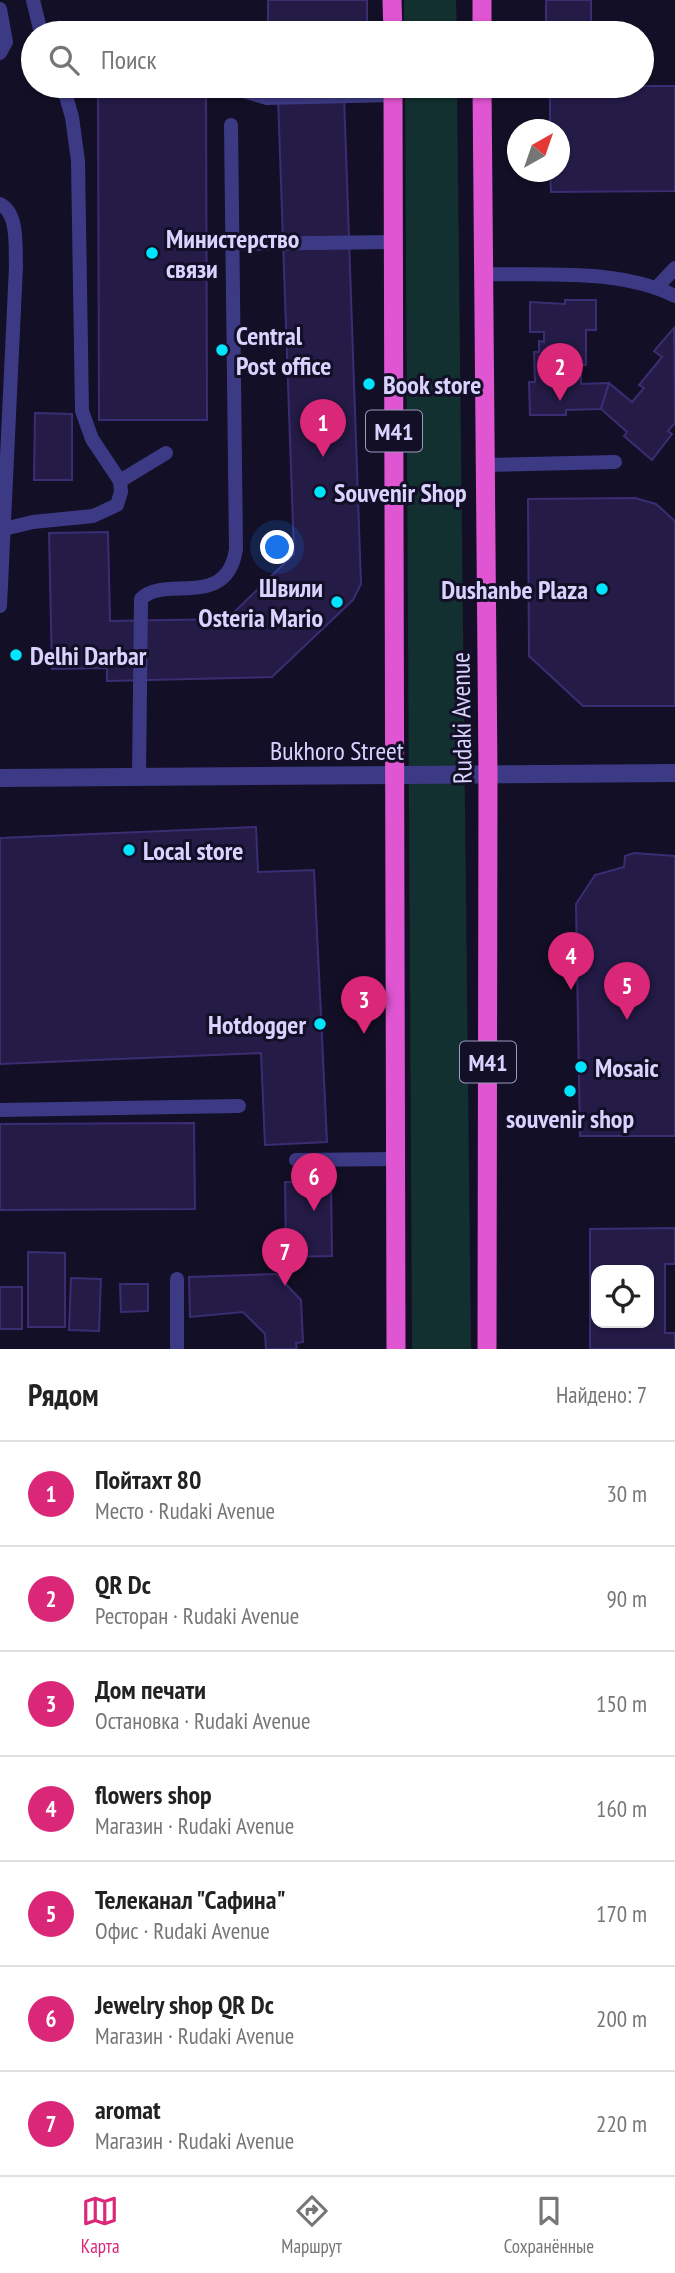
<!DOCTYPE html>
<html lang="ru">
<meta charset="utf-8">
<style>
:root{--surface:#fff;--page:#f6f6f6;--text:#222;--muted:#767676;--line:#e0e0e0;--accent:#db2777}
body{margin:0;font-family:"PT Sans Narrow",sans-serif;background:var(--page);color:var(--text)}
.controls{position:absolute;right:21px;bottom:21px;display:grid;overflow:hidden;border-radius:14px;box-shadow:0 2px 5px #0004}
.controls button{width:63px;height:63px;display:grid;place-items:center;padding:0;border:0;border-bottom:2px solid var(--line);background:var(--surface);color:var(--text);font:35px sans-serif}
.compass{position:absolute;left:507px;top:119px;width:63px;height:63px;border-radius:50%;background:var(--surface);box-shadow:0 2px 5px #0004;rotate:40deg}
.you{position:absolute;left:278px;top:548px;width:24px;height:24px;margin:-18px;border:5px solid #fff;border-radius:50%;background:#1a73e8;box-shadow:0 0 0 10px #1a73e833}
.badge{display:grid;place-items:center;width:46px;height:46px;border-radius:50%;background:var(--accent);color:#fff;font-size:23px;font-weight:700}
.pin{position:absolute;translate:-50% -58px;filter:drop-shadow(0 2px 4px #0008)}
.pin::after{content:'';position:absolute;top:37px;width:24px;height:21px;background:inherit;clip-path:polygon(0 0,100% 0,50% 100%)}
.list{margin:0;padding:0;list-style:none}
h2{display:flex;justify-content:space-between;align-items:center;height:91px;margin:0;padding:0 28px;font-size:30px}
h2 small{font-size:23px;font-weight:400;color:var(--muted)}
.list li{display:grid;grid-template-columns:46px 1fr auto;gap:21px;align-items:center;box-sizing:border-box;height:105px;padding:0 28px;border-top:2px solid var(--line)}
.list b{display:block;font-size:26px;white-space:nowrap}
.list p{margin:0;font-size:23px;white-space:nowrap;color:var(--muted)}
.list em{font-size:23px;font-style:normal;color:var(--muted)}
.icon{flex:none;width:38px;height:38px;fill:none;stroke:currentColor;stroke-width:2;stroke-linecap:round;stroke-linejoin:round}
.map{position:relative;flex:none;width:675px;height:1349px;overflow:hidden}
.search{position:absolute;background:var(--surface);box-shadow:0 2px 5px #0004;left:21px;right:21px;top:21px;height:77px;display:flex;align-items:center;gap:18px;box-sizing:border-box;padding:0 24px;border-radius:38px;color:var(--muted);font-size:26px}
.sheet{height:826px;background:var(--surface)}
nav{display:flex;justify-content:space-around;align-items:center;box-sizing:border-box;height:98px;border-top:2px solid var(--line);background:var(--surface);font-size:19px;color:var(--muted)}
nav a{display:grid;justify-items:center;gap:4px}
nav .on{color:var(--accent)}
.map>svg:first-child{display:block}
.green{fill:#12302f}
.building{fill:#241b47;stroke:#3b2d73;stroke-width:2;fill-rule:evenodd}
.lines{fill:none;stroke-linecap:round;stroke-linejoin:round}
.service{stroke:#3d3a85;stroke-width:14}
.tertiary{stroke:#3d3a85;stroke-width:18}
.trunk{stroke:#e055d1;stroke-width:19}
.poi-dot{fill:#00e5ff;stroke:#130f26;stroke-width:2.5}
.labels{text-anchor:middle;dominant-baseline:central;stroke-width:6;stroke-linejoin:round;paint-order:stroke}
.shield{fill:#130f26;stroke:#9e99be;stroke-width:2}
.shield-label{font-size:24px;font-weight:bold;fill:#d9d4ff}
.poi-label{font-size:26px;font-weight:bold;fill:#d9d4ff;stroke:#130f26;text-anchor:start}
.street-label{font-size:26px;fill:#d9d4ff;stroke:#130f26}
</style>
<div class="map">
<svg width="675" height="1349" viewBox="0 0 675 1349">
<rect width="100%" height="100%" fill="#130f26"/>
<!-- green -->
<g class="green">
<polygon points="404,0 456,0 457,33 404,33"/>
<polygon points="405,86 457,86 471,1349 412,1349"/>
</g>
<!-- building -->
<g class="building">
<rect x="268" y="0" width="99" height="33"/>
<rect x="546" y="0" width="45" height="33"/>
<polygon points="98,86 206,86 207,420 99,420"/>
<polygon points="550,86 675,86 675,191 551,192 550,172 560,172 560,130 550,130"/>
<polygon points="344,96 361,584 353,600 272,677 107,681 107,668 52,669 49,533 108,532 110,621 227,619 294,554 278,98"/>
<polygon points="565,300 596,300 596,330 586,330 586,365 581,365 581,384 609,383 601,409 566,410 566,415 530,415 529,382 535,382 534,352 539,352 539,341 544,342 544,332 530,332 530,302 565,304"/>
<polygon points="674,328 675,423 668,431 672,434 652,460 624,436 627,432 601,409 609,383 632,402 644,388 639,385 662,357 654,351"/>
<polygon points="35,413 72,414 72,480 34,480"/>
<polygon points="635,498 656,504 675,521 675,706 583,706 529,656 528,499"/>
<polygon points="256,827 258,872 314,870 327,1142 265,1145 261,1053 0,1064 0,838"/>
<polygon points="634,853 675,856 675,1136 580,1136 576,904 595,875 624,867 625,856"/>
<polygon points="194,1123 195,1209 0,1210 0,1124"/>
<polygon points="285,1182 331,1182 332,1256 286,1257"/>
<path d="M675 1228V1264H665V1333H675V1349H590V1229ZM596 1270H649V1323H596Z"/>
<polygon points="28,1252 65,1253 65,1327 28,1327"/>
<polygon points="276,1274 301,1300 303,1342 296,1343 297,1349 266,1349 265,1334 243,1312 190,1317 189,1277"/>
<polygon points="71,1278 101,1279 99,1331 69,1330"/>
<polygon points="120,1284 148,1284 148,1311 121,1312"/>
<rect x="0" y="1287" width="22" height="42"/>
</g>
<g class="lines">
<!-- service -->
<g class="service">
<polyline points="33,0 41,33"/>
<polyline points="0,9 6,42 0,53"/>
<polyline points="226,86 267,98 393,95"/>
<path d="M0 204C19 214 15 247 16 266L0 606"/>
<polyline points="232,244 393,242"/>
<path d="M483 274C545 276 618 268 675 296"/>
<polyline points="657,287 675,268"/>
<polyline points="483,465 615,462"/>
<polyline points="120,481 166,453"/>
<polyline points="0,530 33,522 93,516 117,505 121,492 120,481 92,439 82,411 78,161 72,117 63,86"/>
<path d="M139 777 141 599C164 574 227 611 236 549L231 125"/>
<polyline points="0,1110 239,1106"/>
<polyline points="296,1160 396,1159"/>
<polyline points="177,1279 177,1349"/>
</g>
<!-- tertiary -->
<polyline class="tertiary" points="0,778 675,773"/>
<!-- trunk -->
<g class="trunk">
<polyline points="392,0 393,33"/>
<polyline points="482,0 482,33"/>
<polyline points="393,86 396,1349"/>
<polyline points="482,86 488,775 487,1349"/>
</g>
</g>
<!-- markers -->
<g class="poi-dot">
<circle cx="152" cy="253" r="7"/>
<circle cx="222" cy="350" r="7"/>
<circle cx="369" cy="384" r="7"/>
<circle cx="320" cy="492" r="7"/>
<circle cx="602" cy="589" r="7"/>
<circle cx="337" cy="602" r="7"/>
<circle cx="16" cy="655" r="7"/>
<circle cx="129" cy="850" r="7"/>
<circle cx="320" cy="1024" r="7"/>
<circle cx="581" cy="1067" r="7"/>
<circle cx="570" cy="1091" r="7"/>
</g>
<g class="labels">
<!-- shield labels -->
<g class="shield">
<rect x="366" y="410.5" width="56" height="41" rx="5"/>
<rect x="460" y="1041.5" width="56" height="41" rx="5"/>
</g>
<g class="shield-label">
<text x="394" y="431">M41</text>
<text x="488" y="1062">M41</text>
</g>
<!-- poi labels -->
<g class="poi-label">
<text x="166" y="238">Министерство<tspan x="166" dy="30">связи</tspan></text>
<text x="236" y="335">Central<tspan x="236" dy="30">Post office</tspan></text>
<text x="383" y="384">Book store</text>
<text x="334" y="492">Souvenir Shop</text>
<text x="323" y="587" text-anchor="end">Швили<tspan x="323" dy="30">Osteria Mario</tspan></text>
<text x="588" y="589" text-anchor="end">Dushanbe Plaza</text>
<text x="30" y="655">Delhi Darbar</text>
<text x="143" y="850">Local store</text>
<text x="306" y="1024" text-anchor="end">Hotdogger</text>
<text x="595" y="1067">Mosaic</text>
<text x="570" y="1118" text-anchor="middle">souvenir shop</text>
</g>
<!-- street labels -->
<g class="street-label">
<text transform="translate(461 718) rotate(-91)">Rudaki Avenue</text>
<text x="337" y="750">Bukhoro Street</text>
</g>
</g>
</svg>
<div class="controls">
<button><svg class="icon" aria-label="locate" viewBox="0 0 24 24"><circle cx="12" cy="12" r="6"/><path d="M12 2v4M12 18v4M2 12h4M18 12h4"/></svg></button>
</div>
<svg class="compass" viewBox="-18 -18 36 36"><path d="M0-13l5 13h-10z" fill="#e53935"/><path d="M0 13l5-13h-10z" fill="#767676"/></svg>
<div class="you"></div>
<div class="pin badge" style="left:323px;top:457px">1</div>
<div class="pin badge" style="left:560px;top:401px">2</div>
<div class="pin badge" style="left:364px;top:1034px">3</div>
<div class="pin badge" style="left:571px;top:990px">4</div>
<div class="pin badge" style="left:627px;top:1020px">5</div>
<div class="pin badge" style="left:314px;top:1211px">6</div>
<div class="pin badge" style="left:285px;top:1286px">7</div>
<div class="search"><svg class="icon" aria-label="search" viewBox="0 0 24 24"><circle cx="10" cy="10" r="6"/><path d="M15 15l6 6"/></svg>Поиск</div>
</div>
<section class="sheet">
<h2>Рядом<small>Найдено: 7</small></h2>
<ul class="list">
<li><span class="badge">1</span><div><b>Пойтахт 80</b><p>Место · Rudaki Avenue</p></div><em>30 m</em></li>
<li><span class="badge">2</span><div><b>QR Dc</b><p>Ресторан · Rudaki Avenue</p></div><em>90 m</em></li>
<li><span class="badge">3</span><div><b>Дом печати</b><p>Остановка · Rudaki Avenue</p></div><em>150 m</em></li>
<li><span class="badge">4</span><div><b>flowers shop</b><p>Магазин · Rudaki Avenue</p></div><em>160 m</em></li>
<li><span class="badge">5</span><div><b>Телеканал &quot;Сафина&quot;</b><p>Офис · Rudaki Avenue</p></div><em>170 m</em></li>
<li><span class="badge">6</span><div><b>Jewelry shop QR Dc</b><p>Магазин · Rudaki Avenue</p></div><em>200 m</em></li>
<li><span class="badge">7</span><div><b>aromat</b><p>Магазин · Rudaki Avenue</p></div><em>220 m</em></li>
</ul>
</section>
<nav>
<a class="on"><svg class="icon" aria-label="map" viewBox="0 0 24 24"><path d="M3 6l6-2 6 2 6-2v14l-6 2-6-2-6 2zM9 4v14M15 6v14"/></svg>Карта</a>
<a><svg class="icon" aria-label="directions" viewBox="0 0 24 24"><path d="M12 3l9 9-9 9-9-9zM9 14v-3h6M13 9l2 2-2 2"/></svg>Маршрут</a>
<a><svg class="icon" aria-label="saved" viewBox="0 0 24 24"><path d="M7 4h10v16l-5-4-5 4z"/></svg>Сохранённые</a>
</nav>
